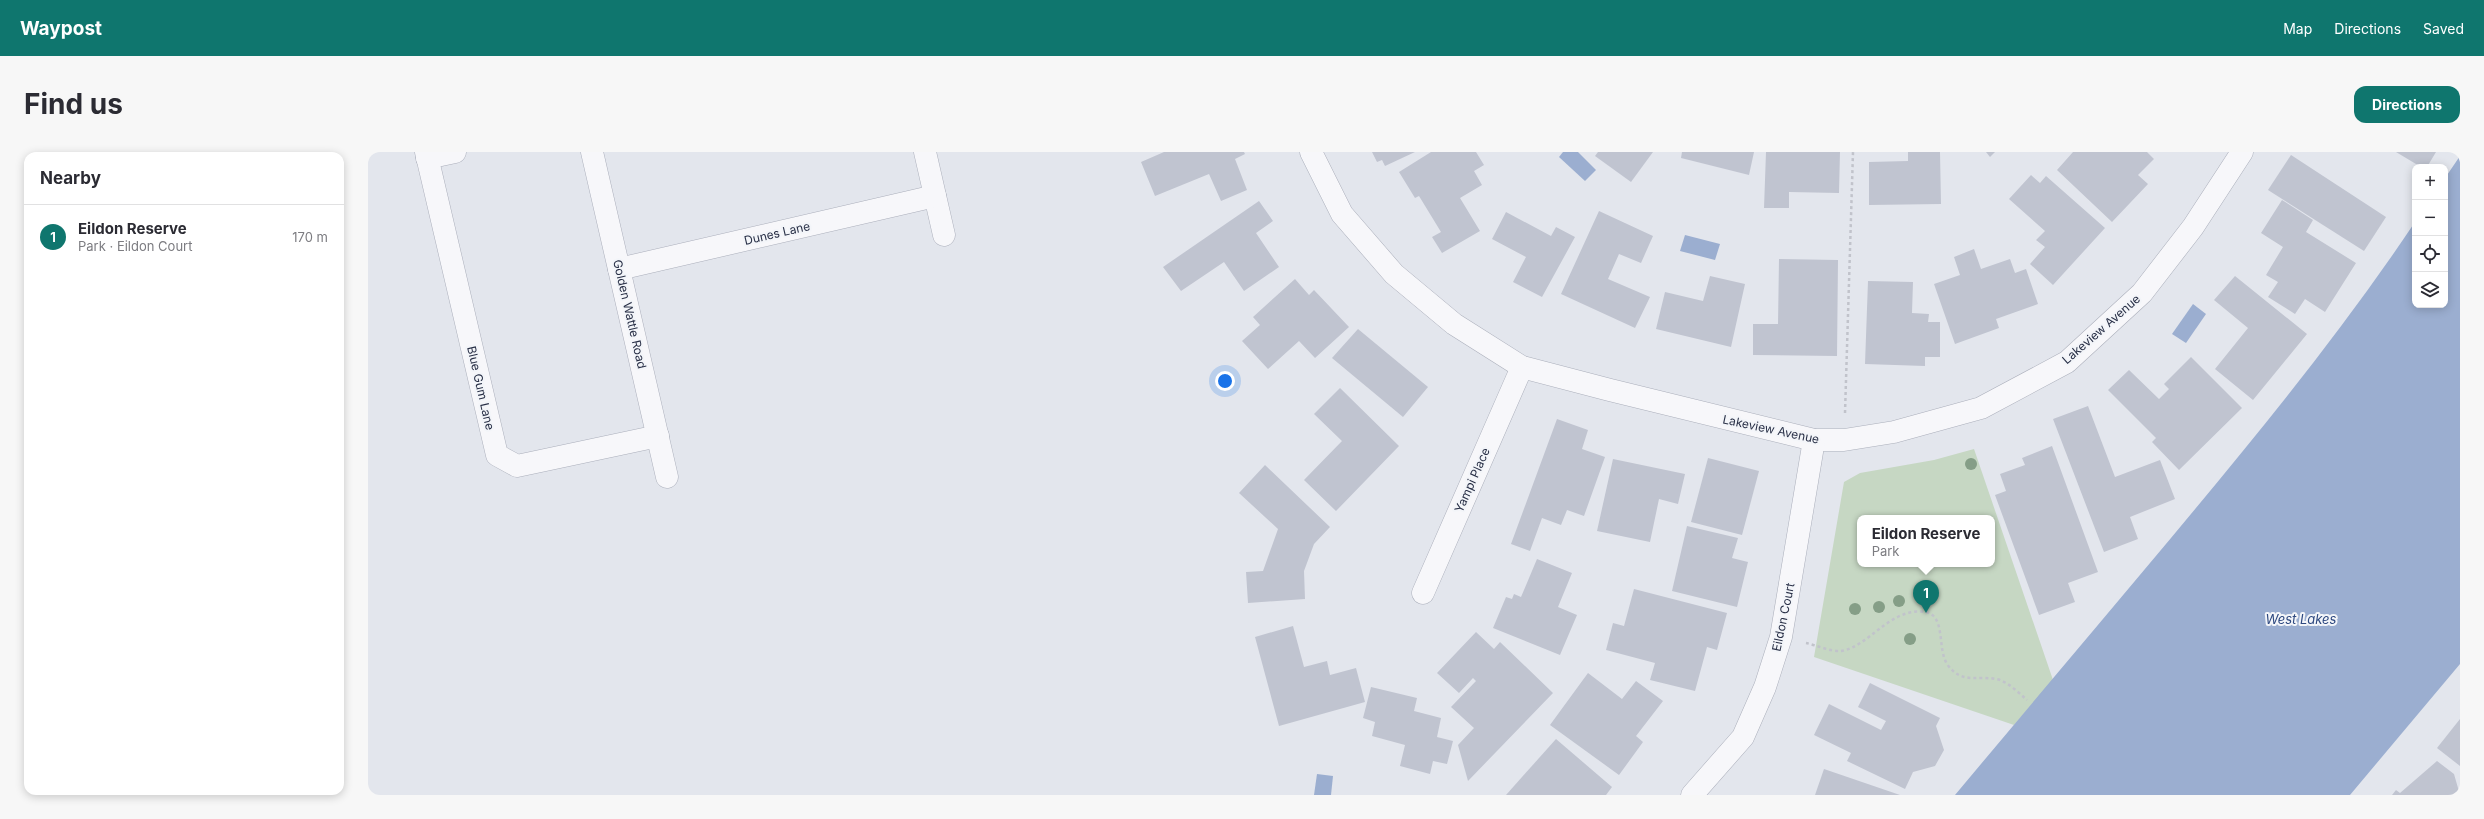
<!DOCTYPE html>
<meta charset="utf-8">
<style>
:root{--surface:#fff;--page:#f7f7f7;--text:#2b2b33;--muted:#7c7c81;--line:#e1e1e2;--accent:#0f766e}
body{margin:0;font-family:Inter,sans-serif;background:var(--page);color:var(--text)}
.controls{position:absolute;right:12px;top:12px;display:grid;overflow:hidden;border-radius:8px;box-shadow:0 2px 10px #0003}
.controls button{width:36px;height:36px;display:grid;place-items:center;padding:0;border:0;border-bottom:1px solid var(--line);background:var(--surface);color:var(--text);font:20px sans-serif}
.you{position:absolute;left:857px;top:229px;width:14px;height:14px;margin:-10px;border:3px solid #fff;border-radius:50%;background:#1a73e8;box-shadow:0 0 0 6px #1a73e833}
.badge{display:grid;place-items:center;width:26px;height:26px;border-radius:50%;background:var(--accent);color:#fff;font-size:13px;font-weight:700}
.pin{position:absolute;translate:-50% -33px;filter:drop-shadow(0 1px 2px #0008)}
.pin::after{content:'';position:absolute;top:21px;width:14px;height:12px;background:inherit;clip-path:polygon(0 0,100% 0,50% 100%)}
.popup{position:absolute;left:1489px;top:363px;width:138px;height:52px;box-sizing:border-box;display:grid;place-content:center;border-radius:8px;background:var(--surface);filter:drop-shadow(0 1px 3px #0005);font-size:13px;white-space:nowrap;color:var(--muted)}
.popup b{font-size:15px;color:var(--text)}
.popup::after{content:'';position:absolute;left:50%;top:100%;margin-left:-8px;border:8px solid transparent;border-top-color:var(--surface)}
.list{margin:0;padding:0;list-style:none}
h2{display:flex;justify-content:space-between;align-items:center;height:52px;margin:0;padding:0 16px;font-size:17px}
h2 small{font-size:13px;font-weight:400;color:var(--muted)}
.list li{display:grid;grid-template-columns:26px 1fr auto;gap:12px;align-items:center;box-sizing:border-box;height:64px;padding:0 16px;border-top:1px solid var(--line)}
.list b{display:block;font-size:15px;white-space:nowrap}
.list p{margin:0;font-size:13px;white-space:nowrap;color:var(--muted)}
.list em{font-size:13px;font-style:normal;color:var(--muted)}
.icon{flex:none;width:22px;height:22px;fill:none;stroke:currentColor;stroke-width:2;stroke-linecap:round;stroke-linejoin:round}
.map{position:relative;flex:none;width:2092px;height:643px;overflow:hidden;border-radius:12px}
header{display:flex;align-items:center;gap:24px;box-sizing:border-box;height:56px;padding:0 20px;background:var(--accent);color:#fff}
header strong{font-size:19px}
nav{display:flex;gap:22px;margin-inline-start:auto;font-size:14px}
.intro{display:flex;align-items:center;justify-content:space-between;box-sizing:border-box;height:96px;padding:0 24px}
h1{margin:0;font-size:28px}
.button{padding:10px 18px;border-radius:12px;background:var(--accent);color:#fff;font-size:14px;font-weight:700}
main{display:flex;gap:24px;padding:0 24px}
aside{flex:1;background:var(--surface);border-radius:12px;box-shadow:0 2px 10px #0003}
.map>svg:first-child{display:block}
.green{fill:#c6d7c3;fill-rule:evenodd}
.water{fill:#9baed0}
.building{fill:#c0c4d0}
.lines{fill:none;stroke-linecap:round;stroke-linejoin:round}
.street-casing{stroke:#abafbb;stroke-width:23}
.path{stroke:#c1c3cb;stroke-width:2.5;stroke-dasharray:3 3;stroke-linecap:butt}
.street{stroke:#f7f7fa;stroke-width:22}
.tree{fill:#859e87}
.labels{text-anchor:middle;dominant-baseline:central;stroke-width:4;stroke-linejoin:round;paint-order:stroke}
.street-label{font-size:12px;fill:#293047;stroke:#f3f5f9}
.water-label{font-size:13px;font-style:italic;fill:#2e4980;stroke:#f3f5f9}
</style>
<header>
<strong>Waypost</strong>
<nav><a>Map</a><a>Directions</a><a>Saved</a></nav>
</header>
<div class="intro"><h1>Find us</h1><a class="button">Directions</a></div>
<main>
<aside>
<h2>Nearby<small></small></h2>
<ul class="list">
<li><span class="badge">1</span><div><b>Eildon Reserve</b><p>Park · Eildon Court</p></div><em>170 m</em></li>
</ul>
</aside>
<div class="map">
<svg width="2092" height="643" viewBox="0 0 2092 643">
<rect width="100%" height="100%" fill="#e3e6ed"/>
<!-- green -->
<path class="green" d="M1606 297 1685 528 1646 573 1446 505 1476 330 1492 321 1566 308ZM1492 366H1624V412H1492Z"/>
<!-- water -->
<g class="water">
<polygon points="1195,0 1210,0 1228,18 1217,29 1191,5"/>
<path d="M2092 4V512L1982 643H1587C1659 557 1731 472 1803 386 1888 284 1973 181 2047 70V153H2077V26Z"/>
<polygon points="1317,83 1352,92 1347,108 1312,99"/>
<polygon points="1825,152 1838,162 1818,191 1804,182"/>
<polygon points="949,622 965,624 963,643 946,643"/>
</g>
<!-- building -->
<g class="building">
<polygon points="796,0 876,0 877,2 867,7 879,38 853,49 841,22 787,44 773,10"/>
<polygon points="1004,0 1047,0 1017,14 1014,8 1009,10"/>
<polygon points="1063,0 1108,0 1116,13 1106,19 1114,33 1092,46 1112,79 1074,101 1064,85 1073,80 1051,44 1047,46 1031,20"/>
<polygon points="1230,0 1285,0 1263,30 1227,4"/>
<polygon points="1314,0 1386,0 1381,23 1313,6"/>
<polygon points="1398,0 1472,0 1471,41 1421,40 1421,56 1396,56"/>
<polygon points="1540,0 1572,0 1573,52 1501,53 1501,10 1540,9"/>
<polygon points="1618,0 1627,0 1622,5"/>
<polygon points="1705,0 1779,0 1786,7 1770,23 1780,32 1744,70 1689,18"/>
<polygon points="2028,0 2068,0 2059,15 2053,15"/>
<polygon points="1923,3 2018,65 1996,99 1900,38"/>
<polygon points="1663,23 1672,31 1678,24 1737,76 1685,133 1662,112 1677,95 1668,88 1677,79 1641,47"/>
<polygon points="1914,48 1945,68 1938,80 1988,111 1957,160 1937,147 1927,162 1900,145 1910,130 1898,123 1915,95 1893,81"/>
<polygon points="891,49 905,69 888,81 911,115 876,139 856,110 813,139 795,115"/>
<polygon points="1231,59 1285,84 1273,111 1251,102 1240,127 1282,145 1267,176 1193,142"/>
<polygon points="1138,60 1183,84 1188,75 1207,85 1174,145 1145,130 1158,105 1124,87"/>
<polygon points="1606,97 1613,117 1642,107 1647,121 1658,117 1670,152 1628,167 1631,176 1587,192 1566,132 1592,123 1586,105"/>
<polygon points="1411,107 1470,108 1469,204 1385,203 1385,172 1410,172"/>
<polygon points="1342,124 1377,132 1363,195 1288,177 1297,140 1335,149"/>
<polygon points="1867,124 1939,182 1885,248 1847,217 1880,176 1846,148"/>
<polygon points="927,127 941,143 946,138 981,175 947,206 931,189 900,217 874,189 892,173 885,165"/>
<polygon points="1500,129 1545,130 1544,161 1561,162 1560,170 1572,170 1572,205 1557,205 1557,214 1497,212"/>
<polygon points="990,177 1060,235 1035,265 964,206"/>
<polygon points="1823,205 1874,256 1811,318 1784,290 1788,286 1740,238 1761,218 1791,247 1801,237 1796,232"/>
<polygon points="972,236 1031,294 968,359 936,328 974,289 946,262"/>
<polygon points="1720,254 1747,325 1792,308 1807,347 1762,365 1770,387 1736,400 1685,267"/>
<polygon points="1189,267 1220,278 1214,297 1237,305 1216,364 1199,358 1193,373 1174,366 1162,399 1143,392"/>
<polygon points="1684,294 1730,420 1700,431 1707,450 1671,463 1627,343 1638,339 1632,322 1657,313 1654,306"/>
<polygon points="1340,306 1391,319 1374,383 1323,370"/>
<polygon points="1245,307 1317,322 1310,352 1291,347 1282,390 1229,379"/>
<polygon points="897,313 962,375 946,392 936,419 937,447 880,451 878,420 895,419 910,377 871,341"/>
<polygon points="1319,374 1370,386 1364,406 1380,410 1369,455 1304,439"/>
<polygon points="1169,407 1204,421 1190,455 1209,463 1192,503 1125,476 1138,445 1144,447 1146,442 1153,445"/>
<polygon points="1266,437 1359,461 1349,498 1339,495 1327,539 1282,528 1287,511 1238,498 1245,471 1256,474"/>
<polygon points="925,474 936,515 959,509 962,523 988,516 997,550 911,574 887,485"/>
<polygon points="1108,480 1126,497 1132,490 1185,541 1100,629 1090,593 1106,576 1083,555 1108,529 1105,526 1091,541 1069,521"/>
<polygon points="1220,521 1254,547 1268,529 1295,549 1268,584 1275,590 1251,623 1182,573"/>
<polygon points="1502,531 1572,566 1568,574 1576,598 1567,614 1545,620 1537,637 1479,609 1483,601 1446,583 1461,552 1513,578 1518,569 1490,555"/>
<polygon points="1003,535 1049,546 1046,559 1073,566 1069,585 1085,589 1079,612 1065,609 1062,622 1032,614 1037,593 1004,584 1007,570 995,566"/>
<polygon points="2092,567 2092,614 2069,596"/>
<polygon points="1188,587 1244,635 1238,643 1138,643"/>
<polygon points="2069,609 2086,622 2092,643 2024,643 2028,638 2032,641"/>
<polygon points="1456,617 1532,643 1447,643"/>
</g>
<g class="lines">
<!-- street casing -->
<g class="street-casing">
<g id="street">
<polyline points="58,0 129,303 149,314 290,284"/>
<polyline points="224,0 299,325"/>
<polyline points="557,0 576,83"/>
<polyline points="943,0 974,62 1026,122 1086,172 1154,215 1242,238 1446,288 1476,288 1526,280 1613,256 1699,210 1774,141 1825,75 1874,0"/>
<polyline points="59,6 87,0"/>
<polyline points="251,117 567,44"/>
<polyline points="1055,441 1154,215"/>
<polyline points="1324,643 1375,585 1397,535 1413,485 1446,288"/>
</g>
</g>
<!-- path -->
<g class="path">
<polyline points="1477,261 1485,0"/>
<path d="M1438 491C1448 493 1463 500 1473 499 1501 495 1522 455 1557 460 1578 463 1569 496 1579 512 1594 534 1612 522 1632 528 1642 532 1651 541 1659 548"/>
</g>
<!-- street -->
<use href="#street" class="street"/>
</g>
<!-- trees -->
<g class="tree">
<circle cx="1603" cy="312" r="6"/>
<circle cx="1531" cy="449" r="6"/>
<circle cx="1511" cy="455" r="6"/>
<circle cx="1487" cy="457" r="6"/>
<circle cx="1542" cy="487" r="6"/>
</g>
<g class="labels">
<!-- street labels -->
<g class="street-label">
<text transform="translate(409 81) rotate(-13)">Dunes Lane</text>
<text transform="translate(262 162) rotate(77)">Golden Wattle Road</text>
<text transform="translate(1733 177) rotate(-41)">Lakeview Avenue</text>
<text transform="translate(113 236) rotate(77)">Blue Gum Lane</text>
<text transform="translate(1403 277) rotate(12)">Lakeview Avenue</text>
<text transform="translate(1104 328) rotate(-66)">Yampi Place</text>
<text transform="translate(1415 465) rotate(-78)">Eildon Court</text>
</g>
<!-- water labels -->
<g class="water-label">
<text x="1933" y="467">West Lakes</text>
</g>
</g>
</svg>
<div class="controls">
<button>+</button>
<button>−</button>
<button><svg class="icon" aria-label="locate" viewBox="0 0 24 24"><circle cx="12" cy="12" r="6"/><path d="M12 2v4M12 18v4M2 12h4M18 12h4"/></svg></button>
<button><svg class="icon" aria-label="layers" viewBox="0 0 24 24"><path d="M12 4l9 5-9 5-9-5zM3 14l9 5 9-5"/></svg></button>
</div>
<div class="you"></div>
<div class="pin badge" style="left:1558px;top:461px">1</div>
<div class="popup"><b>Eildon Reserve</b>Park</div>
</div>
</main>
